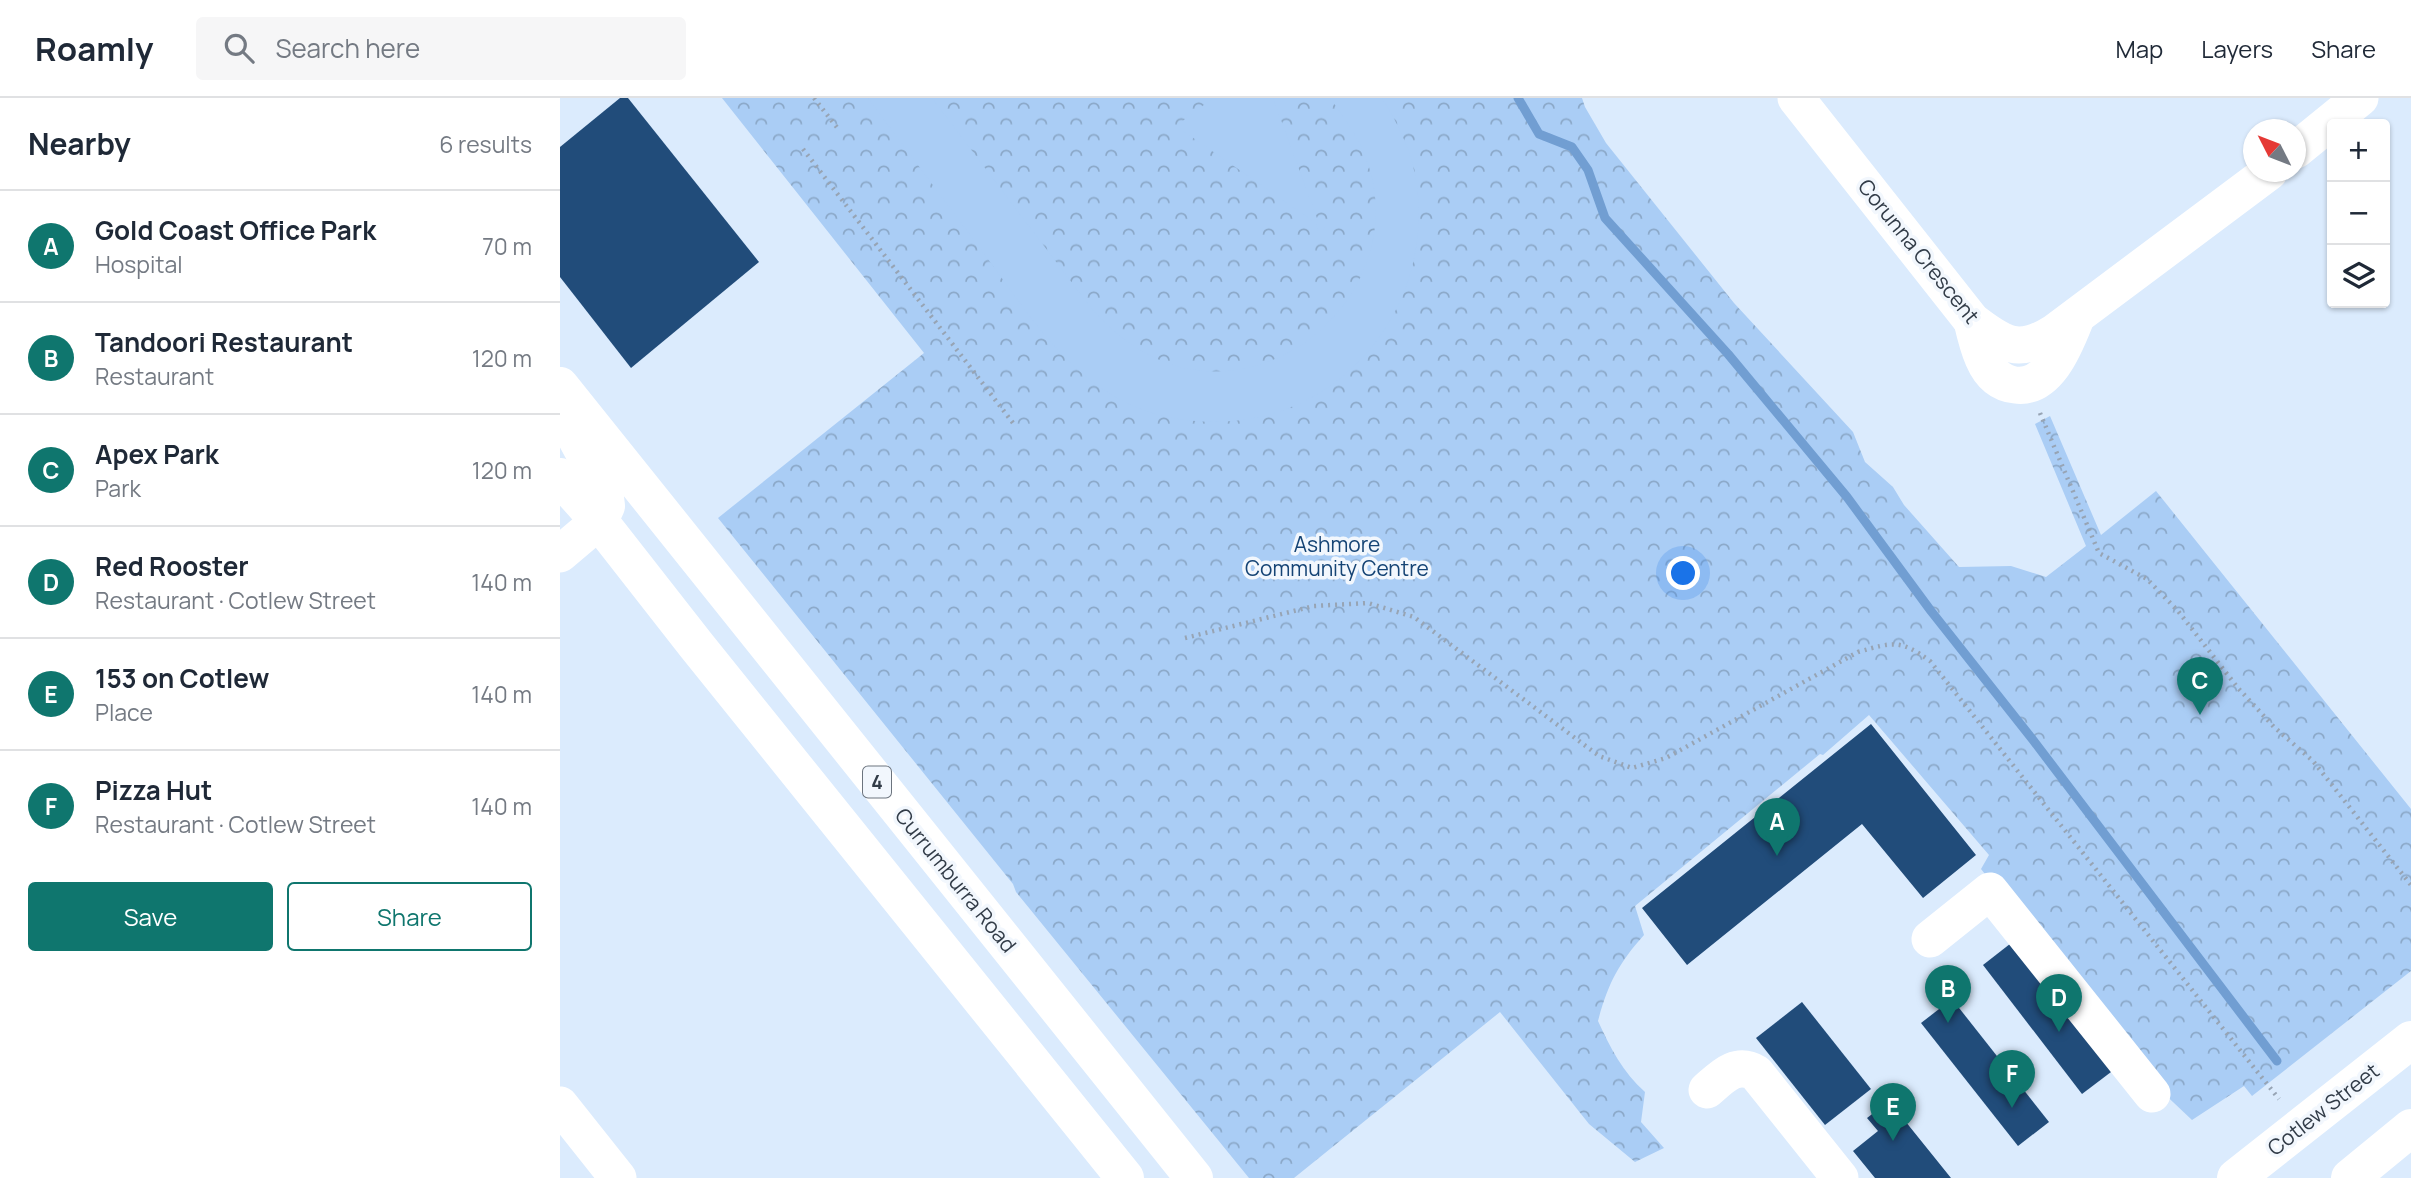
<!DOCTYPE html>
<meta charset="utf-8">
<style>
:root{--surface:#fff;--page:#f6f6f7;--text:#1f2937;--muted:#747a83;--line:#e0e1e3;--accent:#0f766e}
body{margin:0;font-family:Manrope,sans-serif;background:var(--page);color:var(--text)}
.controls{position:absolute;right:21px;top:21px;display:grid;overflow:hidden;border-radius:7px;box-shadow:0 2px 5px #0004}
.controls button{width:63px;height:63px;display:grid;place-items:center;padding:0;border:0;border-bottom:2px solid var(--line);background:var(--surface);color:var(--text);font:35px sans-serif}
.compass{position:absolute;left:1683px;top:21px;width:63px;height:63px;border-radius:50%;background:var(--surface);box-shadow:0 2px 5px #0004;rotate:312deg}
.you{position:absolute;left:1124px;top:476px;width:24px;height:24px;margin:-18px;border:5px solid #fff;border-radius:50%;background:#1a73e8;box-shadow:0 0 0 10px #1a73e833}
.badge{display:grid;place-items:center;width:46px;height:46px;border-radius:50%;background:var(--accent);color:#fff;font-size:23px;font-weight:700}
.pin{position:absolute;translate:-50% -58px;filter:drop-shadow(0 2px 4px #0008)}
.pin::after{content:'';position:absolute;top:37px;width:24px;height:21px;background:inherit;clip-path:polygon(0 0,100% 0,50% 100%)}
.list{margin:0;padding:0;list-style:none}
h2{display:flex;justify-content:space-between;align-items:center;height:91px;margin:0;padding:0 28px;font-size:30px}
h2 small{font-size:23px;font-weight:400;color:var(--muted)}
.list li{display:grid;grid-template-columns:46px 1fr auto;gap:21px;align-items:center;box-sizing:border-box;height:112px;padding:0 28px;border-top:2px solid var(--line)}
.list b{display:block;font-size:26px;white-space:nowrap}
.list p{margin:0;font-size:23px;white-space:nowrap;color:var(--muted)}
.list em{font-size:23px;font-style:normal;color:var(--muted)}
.actions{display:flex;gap:14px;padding:21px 28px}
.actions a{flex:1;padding:16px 0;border:2px solid var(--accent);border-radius:7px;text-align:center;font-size:24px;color:var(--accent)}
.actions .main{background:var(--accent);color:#fff}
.icon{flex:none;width:38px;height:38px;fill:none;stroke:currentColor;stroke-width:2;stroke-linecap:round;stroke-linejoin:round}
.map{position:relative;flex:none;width:1851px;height:1080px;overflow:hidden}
header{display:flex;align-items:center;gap:42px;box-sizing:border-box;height:98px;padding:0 35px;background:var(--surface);border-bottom:2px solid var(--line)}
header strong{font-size:33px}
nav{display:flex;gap:38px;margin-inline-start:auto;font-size:24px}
.search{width:490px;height:63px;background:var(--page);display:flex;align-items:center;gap:18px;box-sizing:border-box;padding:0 24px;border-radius:7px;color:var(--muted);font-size:26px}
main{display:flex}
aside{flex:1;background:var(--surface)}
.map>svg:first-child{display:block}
.forest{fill:url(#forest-crowns)}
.pitch{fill:#aacdf5}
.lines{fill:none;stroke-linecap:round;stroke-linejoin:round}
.stream{stroke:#719ed2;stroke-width:9}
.building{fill:#214c7a}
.path{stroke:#97a4b4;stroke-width:4.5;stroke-dasharray:2 5;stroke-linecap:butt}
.minor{stroke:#fff;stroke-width:37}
.major{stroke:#fff;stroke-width:38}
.labels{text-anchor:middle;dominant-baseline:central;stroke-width:7;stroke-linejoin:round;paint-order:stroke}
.shield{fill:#f2f7fd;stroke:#6c747e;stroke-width:2}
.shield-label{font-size:19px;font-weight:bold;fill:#323c48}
.street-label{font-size:21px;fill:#323c48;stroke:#f2f7fd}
.park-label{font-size:21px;fill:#154475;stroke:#f2f7fd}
</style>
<header>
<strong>Roamly</strong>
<div class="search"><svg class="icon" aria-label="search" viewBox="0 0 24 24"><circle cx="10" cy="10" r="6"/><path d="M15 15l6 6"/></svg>Search here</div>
<nav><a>Map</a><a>Layers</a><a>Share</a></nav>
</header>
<main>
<aside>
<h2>Nearby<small>6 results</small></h2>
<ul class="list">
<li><span class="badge">A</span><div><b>Gold Coast Office Park</b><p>Hospital</p></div><em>70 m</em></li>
<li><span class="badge">B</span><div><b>Tandoori Restaurant</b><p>Restaurant</p></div><em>120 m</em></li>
<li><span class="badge">C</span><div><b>Apex Park</b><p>Park</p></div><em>120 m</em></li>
<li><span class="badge">D</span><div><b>Red Rooster</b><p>Restaurant · Cotlew Street</p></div><em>140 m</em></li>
<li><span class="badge">E</span><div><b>153 on Cotlew</b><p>Place</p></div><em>140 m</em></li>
<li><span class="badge">F</span><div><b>Pizza Hut</b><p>Restaurant · Cotlew Street</p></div><em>140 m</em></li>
</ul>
<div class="actions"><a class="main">Save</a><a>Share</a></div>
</aside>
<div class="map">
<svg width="1851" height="1080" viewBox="0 0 1851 1080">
<defs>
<pattern id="forest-crowns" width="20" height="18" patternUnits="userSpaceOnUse" patternTransform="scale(1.75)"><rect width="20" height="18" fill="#aacdf5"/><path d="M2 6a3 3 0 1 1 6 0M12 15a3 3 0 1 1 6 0" fill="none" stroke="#8ba8c8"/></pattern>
</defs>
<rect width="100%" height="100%" fill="#dbebfd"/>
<!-- forest -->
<path class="forest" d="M162 0H1022L1025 9 1046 45 1174 205 1293 334 1305 364 1333 389 1344 407 1399 469 1451 468 1486 479 1526 448 1475 326 1490 318 1541 437 1596 393 1851 711V873L1692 998 1684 988 1632 1022 1577 970 1421 771 1429 757 1309 617 1263 657 1260 656 1075 808 1084 837C1058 866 1048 886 1038 923 1050 949 1063 975 1085 994L1081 1024 1104 1050 1075 1064 1029 1026 940 914 734 1080H689L456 794 453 786 158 420 364 255Z"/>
<!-- pitch -->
<g class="pitch">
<path d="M308 0H372L531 210C549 230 568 247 593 259 712 316 848 194 809 69 801 43 786 22 770 0H822C839 27 853 56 857 88 872 203 792 312 674 323 636 326 595 321 561 302 501 270 465 211 425 157 386 105 347 52 308 0Z"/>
<polygon points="653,0 713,0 758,123 766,127 763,133 758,133 756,125 616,28"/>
</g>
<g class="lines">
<!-- stream -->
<polyline class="stream" points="958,0 979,36 1012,49 1028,72 1045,120 1168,256 1287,399 1371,513 1473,642 1717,963"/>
</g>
<!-- building -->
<g class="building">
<polygon points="60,0 68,0 199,164 71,270 0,179 0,49"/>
<polygon points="1311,626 1416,757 1363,800 1302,726 1127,867 1082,810"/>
<polygon points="1455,842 1555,971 1522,996 1423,867"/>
<polygon points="1392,901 1489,1024 1458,1048 1361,925"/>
<polygon points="1242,904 1311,991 1265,1027 1196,940"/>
<polygon points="1329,1003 1391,1080 1315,1080 1293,1053 1318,1033 1307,1020"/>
</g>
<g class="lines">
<!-- path -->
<g class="path">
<polyline points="254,0 279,32"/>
<polyline points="243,51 453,325"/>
<polyline points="1480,315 1539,455 1587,481 1618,513 1678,590 1714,629 1753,663 1851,787"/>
<path d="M625 540 754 508 808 505 854 519 1039 658 1072 670 1106 660 1298 554C1333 544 1340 541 1370 563L1719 1001"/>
</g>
<!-- minor -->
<g class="minor">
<path d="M1236 0 1412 223C1443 247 1459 257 1495 234L1709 74"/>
<polyline points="1736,52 1800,0"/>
<path d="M1412 223C1415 236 1418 249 1423 260 1429 274 1439 285 1455 287 1489 292 1506 245 1516 220"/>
<polyline points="0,456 39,423"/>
<polyline points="1370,841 1430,793 1592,996"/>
<path d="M1147 992C1162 979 1176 963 1196 975L1280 1080"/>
<polyline points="0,1007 58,1080"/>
</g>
<!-- major -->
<g class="major">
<polyline points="0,288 634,1080"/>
<polyline points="11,330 44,391 46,408 39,423"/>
<polyline points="0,379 39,423 136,547 565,1080"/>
<polyline points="1676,1080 1851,942"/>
<polyline points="1790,1080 1851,1030"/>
</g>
</g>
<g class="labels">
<!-- shield labels -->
<rect class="shield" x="303" y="668.5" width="28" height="31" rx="5"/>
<g class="shield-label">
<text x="317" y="684">4</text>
</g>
<!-- street labels -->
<g class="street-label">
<text transform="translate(1359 153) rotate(51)">Corunna Crescent</text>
<text transform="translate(396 782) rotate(51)">Currumburra Road</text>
<text transform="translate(1763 1011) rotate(-38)">Cotlew Street</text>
</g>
<!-- park labels -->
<g class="park-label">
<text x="777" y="446">Ashmore<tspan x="777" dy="24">Community Centre</tspan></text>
</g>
</g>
</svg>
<div class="controls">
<button>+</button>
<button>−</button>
<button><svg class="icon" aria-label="layers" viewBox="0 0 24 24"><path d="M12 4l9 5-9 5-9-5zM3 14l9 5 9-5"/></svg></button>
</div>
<svg class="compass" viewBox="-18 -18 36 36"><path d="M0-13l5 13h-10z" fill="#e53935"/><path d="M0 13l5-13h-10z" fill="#747a83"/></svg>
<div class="you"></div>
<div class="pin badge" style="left:1217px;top:758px">A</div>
<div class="pin badge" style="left:1388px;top:925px">B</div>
<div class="pin badge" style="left:1640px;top:617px">C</div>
<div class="pin badge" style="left:1499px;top:934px">D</div>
<div class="pin badge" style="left:1333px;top:1043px">E</div>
<div class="pin badge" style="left:1452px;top:1010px">F</div>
</div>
</main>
